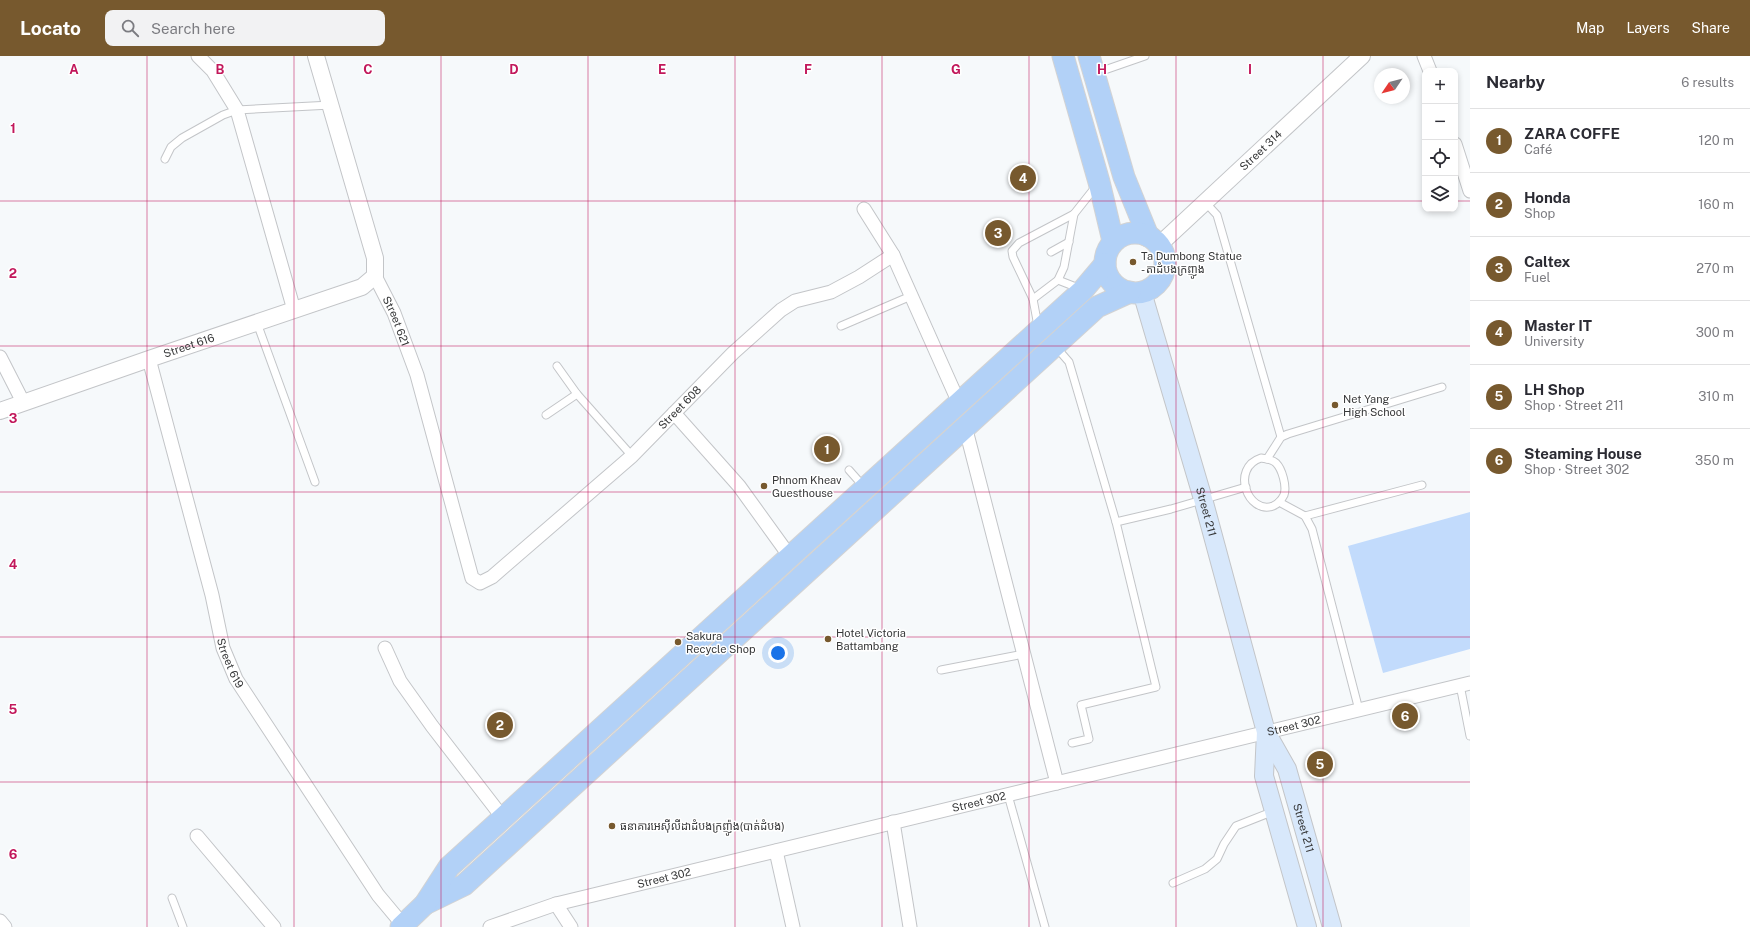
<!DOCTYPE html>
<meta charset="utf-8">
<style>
:root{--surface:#fff;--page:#f2f2f3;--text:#2b2b33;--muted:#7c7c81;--line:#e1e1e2;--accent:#77592e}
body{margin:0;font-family:"Public Sans","Noto Sans Khmer",sans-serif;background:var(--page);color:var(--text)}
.controls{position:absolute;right:12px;top:12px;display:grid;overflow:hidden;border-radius:8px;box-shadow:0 2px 6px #0003}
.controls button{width:36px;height:36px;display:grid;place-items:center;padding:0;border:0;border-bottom:1px solid var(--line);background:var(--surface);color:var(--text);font:20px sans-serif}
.compass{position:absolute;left:1374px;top:12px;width:36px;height:36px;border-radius:50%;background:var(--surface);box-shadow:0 2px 6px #0003;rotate:235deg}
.you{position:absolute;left:778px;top:597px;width:14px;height:14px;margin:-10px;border:3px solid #fff;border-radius:50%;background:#1a73e8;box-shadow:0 0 0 6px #1a73e833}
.badge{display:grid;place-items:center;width:26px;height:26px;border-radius:50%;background:var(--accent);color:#fff;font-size:13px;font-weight:700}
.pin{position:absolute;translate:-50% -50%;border:2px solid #fff;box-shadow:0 1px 4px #0006}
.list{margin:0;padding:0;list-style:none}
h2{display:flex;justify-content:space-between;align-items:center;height:52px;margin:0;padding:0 16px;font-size:17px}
h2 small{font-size:13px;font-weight:400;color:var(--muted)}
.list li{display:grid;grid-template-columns:26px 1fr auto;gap:12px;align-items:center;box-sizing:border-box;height:64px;padding:0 16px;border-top:1px solid var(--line)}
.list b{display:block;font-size:15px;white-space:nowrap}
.list p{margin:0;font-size:13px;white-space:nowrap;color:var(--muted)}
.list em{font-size:13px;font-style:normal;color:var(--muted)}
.icon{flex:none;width:22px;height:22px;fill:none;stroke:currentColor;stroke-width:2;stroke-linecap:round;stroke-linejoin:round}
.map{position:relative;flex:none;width:1470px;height:871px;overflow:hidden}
header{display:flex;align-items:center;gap:24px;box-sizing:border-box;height:56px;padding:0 20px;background:var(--accent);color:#fff}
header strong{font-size:19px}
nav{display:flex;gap:22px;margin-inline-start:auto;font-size:14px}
.search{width:280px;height:36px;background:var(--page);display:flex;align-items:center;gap:10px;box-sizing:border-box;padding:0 14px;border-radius:8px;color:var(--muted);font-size:15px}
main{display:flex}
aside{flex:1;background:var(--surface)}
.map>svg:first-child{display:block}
.green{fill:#c2dbfc}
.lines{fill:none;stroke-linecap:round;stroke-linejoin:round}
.service-casing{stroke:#c3c5c8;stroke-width:9}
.minor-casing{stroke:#c3c5c8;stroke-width:15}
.tertiary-casing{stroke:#c3c5c8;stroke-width:18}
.secondary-casing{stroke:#c3c5c8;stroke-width:20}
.primary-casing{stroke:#d3d3d3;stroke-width:23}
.service{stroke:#fff;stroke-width:7}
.minor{stroke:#fff;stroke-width:13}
.tertiary{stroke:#fff;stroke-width:16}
.secondary{stroke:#d8e8fb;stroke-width:18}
.primary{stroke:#b2d1f7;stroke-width:21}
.grid{fill:none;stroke:#c2185b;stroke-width:1;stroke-opacity:0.55}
.poi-dot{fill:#77592e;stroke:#fff;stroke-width:1.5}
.labels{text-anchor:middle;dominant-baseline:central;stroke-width:3;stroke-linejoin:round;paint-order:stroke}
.street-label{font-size:11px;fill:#363738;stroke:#fff}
.poi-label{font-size:11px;fill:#363738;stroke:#fff;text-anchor:start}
.grid-label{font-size:13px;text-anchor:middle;font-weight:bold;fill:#c2185b;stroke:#fff;stroke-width:3;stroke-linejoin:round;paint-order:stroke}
</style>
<header>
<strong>Locato</strong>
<div class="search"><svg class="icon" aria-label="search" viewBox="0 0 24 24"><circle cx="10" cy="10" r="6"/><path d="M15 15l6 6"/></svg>Search here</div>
<nav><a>Map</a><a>Layers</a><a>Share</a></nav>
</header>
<main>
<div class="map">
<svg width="1470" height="871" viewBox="0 0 1470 871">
<rect width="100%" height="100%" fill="#f6f9fb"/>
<!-- green -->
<polygon class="green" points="1470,456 1470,593 1383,617 1348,490"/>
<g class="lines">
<!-- service casing -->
<g class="service-casing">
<g id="service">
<polyline points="1096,17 1145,0"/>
<polyline points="165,103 171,91 182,82 223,59 237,54 331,49"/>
<polyline points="1205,146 1217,159 1281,381"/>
<polyline points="1051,196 1069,186"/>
<polyline points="1058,224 1081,233"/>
<polyline points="1033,243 1058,224 1064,211 1074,158"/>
<polyline points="257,267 315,426"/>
<polyline points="841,270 911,240"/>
<polyline points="1038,270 1033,243 1013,201 1012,195 1019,187 1074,158 1097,129"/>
<polyline points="1056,291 1069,306 1116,466"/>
<polyline points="557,310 577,338"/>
<polyline points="546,359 577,338 632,400"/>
<path d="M1261 402C1266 403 1272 403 1276 407 1282 413 1287 430 1284 439 1282 443 1278 448 1273 450 1248 459 1230 412 1261 402Z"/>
<polyline points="1267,403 1281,381 1288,378 1442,331"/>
<polyline points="849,414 864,431"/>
<polyline points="1279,446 1305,460 1312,473 1359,654"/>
<polyline points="1305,460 1422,429"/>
<polyline points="941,614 1024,598"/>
<polyline points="1460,629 1470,680"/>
<polyline points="1072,687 1089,683 1081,649 1156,631 1116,466 1171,453 1246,431"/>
<polyline points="1008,739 1045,871"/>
<polyline points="1173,827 1205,813 1217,803 1224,788 1236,770 1274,755"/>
<polyline points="172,842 183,871"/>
</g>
</g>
<!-- minor casing -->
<g class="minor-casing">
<g id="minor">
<polyline points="198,0 213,15 237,54 294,254"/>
<polyline points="1424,0 1430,15"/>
<polyline points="1455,88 1470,135"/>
<polyline points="864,153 893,199 959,347"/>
<path id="s1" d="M375 220 394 257 417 319 472 522 480 527 492 521 632 400 733 297 781 254 795 245 831 236 859 221 893 199"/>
<polyline points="0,301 23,346"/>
<path id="s2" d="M149 303 212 539 223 592 236 623 378 839 403 869"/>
<polyline points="674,357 739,430 791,502"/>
<polyline points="965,370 1057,727"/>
<polyline points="385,592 400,625 432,670 503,762"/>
<polyline points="893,766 910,871"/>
<polyline points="197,780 274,871"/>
<polyline points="776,795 793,871"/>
<polyline points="556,848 571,871"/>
<polyline points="0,865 5,871"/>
<path id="s3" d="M490 871 556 848 1470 627"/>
</g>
</g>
<!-- tertiary casing -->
<g class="tertiary-casing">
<g id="tertiary">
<path id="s4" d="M1159 189 1362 0"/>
<path id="s5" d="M0 355 149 303 362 231 375 220V202L316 0"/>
</g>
</g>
<!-- secondary casing -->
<g class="secondary-casing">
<g id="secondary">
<path id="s6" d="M1142 236 1203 443 1266 676 1287 713 1332 871"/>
<polyline points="1266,676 1264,720 1307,871"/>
</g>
</g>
<!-- primary casing -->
<g class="primary-casing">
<g id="primary">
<polyline points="1063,0 1099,126 1113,185"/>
<polyline points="1089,0 1124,121 1148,180"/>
<circle cx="1135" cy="207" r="30"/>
<polyline points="425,848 464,829 1097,251 1130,236"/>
<polyline points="401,871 425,848 449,811 1083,234 1105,208"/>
</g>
</g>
<!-- service -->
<use href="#service" class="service"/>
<!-- minor -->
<use href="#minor" class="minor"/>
<!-- tertiary -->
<use href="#tertiary" class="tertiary"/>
<!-- secondary -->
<use href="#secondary" class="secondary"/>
<!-- primary -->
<use href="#primary" class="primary"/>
</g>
<!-- grid -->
<path class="grid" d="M147 0V871M294 0V871M441 0V871M588 0V871M735 0V871M882 0V871M1029 0V871M1176 0V871M1323 0V871M0 145H1425M1455 145H1470M0 290H1470M0 436H1470M0 581H1470M0 726H1470"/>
<!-- markers -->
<g class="poi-dot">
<circle cx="1133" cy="206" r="4"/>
<circle cx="1335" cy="349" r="4"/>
<circle cx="764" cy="430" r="4"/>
<circle cx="828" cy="583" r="4"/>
<circle cx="678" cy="586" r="4"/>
<circle cx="612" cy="770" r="4"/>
</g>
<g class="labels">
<!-- street labels -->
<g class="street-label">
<text stroke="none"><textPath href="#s4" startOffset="139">Street 314</textPath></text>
<text stroke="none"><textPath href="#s1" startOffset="50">Street 621</textPath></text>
<text stroke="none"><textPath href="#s5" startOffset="200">Street 616</textPath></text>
<text stroke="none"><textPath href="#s1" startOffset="594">Street 608</textPath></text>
<text stroke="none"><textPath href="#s6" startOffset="229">Street 211</textPath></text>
<text stroke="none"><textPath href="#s2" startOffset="315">Street 619</textPath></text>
<text stroke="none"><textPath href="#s3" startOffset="829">Street 302</textPath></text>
<text stroke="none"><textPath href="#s3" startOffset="505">Street 302</textPath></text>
<text stroke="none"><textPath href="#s6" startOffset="561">Street 211</textPath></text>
<text stroke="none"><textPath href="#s3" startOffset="181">Street 302</textPath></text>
</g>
<!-- poi labels -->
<g class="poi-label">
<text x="1141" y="200">Ta Dumbong Statue<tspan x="1141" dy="13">- តាដំបងក្រញូង</tspan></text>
<text x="1343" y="343">Net Yang<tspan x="1343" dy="13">High School</tspan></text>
<text x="772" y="424">Phnom Kheav<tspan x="772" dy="13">Guesthouse</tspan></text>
<text x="836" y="577">Hotel Victoria<tspan x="836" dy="13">Battambang</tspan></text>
<text x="686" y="580">Sakura<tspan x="686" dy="13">Recycle Shop</tspan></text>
<text x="620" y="770">ធនាគារអេស៊ីលីដាដំបងក្រញ៉ូង(បាត់ដំបង)</text>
</g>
</g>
<g class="grid-label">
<text x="74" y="18">A</text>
<text x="220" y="18">B</text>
<text x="368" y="18">C</text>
<text x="514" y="18">D</text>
<text x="662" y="18">E</text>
<text x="808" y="18">F</text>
<text x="956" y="18">G</text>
<text x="1102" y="18">H</text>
<text x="1250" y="18">I</text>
<text x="13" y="77">1</text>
<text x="13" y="222">2</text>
<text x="13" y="367">3</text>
<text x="13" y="513">4</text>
<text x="13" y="658">5</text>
<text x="13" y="803">6</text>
</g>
</svg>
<div class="controls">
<button>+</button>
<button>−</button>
<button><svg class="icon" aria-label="locate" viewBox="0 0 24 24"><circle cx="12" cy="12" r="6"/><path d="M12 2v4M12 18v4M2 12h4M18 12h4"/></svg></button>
<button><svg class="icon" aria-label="layers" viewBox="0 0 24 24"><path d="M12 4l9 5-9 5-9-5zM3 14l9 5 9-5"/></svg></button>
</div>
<svg class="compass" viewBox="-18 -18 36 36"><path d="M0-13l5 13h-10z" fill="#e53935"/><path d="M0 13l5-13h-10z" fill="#7c7c81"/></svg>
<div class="you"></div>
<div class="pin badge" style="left:827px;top:393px">1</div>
<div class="pin badge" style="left:500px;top:669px">2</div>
<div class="pin badge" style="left:998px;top:177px">3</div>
<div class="pin badge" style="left:1023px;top:122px">4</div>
<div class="pin badge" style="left:1320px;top:708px">5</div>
<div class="pin badge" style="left:1405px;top:660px">6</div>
</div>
<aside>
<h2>Nearby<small>6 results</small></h2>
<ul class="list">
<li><span class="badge">1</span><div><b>ZARA COFFE</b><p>Café</p></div><em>120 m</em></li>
<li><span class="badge">2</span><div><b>Honda</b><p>Shop</p></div><em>160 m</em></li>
<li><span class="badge">3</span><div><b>Caltex</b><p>Fuel</p></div><em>270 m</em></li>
<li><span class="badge">4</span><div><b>Master IT</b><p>University</p></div><em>300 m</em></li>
<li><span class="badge">5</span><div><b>LH Shop</b><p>Shop · Street 211</p></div><em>310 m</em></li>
<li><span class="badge">6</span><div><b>Steaming House</b><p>Shop · Street 302</p></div><em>350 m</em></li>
</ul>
</aside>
</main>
